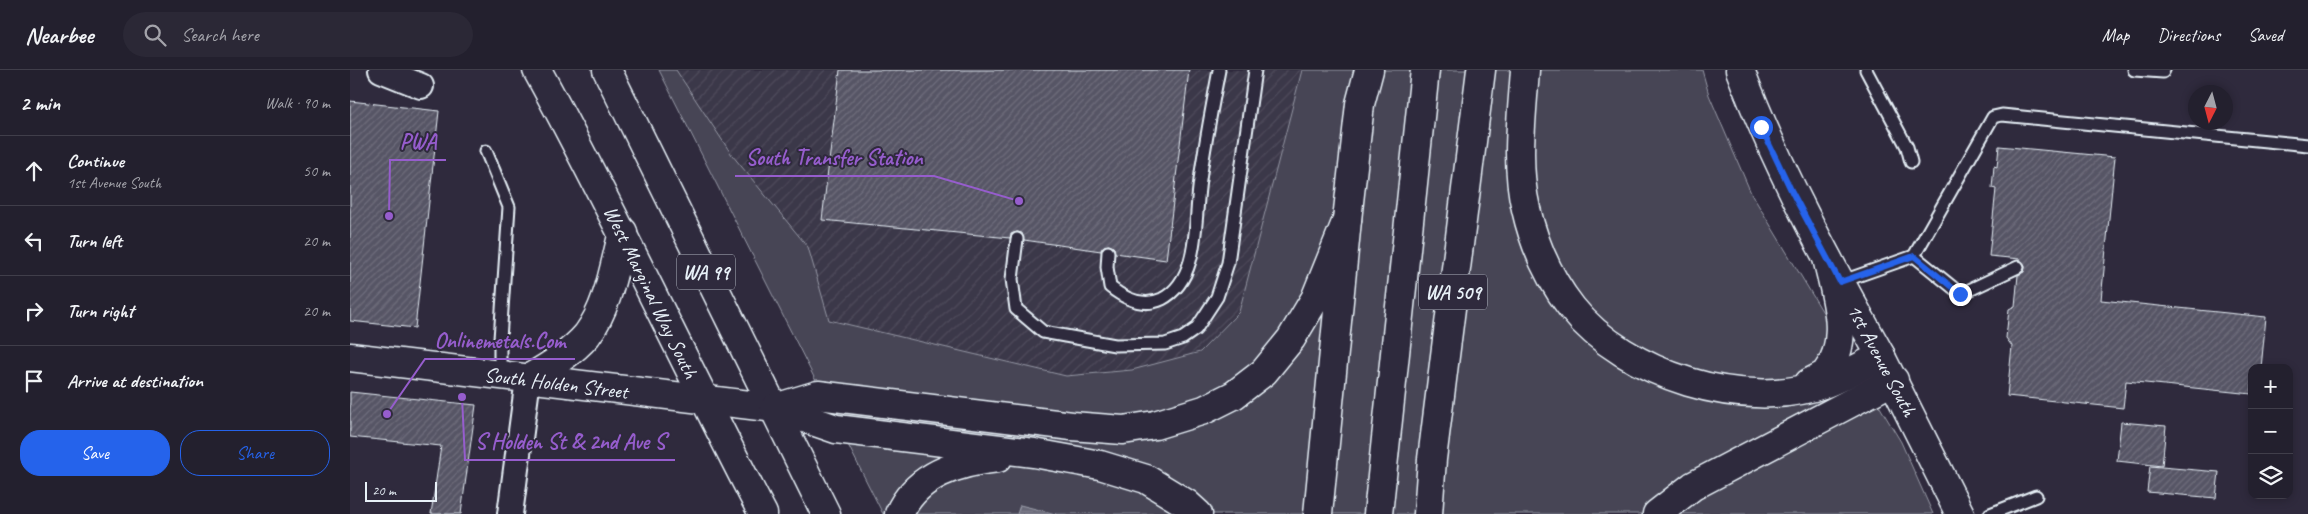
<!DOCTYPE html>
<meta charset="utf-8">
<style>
:root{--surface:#23202e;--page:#2b2836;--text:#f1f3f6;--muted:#a3a3aa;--line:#403e4a;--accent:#2563eb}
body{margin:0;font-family:Caveat,sans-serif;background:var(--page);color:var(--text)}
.controls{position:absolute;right:15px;bottom:15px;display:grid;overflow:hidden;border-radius:10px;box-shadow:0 2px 8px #0003}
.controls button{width:45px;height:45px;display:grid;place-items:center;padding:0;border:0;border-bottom:1px solid var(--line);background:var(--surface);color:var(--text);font:25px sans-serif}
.compass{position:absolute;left:1838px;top:15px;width:45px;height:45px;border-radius:50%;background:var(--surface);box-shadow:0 2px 8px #0003;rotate:186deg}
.scale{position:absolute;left:15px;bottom:12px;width:72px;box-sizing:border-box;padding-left:5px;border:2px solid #e8f1f8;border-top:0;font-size:14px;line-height:18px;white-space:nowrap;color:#e8f1f8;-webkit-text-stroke:4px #2f2a3d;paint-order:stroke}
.stop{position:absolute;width:15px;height:15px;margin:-11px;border:4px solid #2563eb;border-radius:50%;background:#fff}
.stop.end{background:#2563eb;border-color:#fff;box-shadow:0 1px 5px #0008}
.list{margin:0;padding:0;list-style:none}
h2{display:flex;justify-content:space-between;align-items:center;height:65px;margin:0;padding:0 20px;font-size:21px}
h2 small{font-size:16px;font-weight:400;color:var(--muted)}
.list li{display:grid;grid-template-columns:32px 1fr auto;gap:15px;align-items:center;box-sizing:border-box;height:70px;padding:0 20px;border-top:1px solid var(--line)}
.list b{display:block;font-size:19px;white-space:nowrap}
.list p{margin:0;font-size:16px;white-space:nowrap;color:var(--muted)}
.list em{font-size:16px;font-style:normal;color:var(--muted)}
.actions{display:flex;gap:10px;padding:15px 20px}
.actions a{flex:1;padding:11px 0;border:1px solid var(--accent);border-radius:20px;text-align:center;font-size:18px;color:var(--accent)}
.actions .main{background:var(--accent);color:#fff}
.icon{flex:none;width:28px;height:28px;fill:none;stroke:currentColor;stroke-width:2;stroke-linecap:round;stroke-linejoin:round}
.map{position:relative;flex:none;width:1958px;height:444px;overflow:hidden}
header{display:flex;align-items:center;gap:30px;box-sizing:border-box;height:70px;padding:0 25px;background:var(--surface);border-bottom:1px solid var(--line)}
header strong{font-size:24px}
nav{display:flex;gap:28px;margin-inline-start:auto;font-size:18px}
.search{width:350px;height:45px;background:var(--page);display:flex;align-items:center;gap:12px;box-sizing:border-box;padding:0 18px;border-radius:28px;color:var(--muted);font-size:19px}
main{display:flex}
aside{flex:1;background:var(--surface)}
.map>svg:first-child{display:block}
.industrial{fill:url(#industrial-furrows)}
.green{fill:#464455;stroke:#979aa6}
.water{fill:url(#water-rules);stroke:#9c9fab}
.building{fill:url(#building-hatch);stroke:#e8f1f8}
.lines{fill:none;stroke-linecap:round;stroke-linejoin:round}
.lane-casing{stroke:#e8f1f8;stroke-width:15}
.street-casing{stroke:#e8f1f8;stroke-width:28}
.secondary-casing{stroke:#e8f1f8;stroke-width:31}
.primary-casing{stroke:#e8f1f8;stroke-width:31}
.highway-casing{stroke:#e8f1f8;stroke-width:31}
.lane{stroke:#2f2a3d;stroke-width:11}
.street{stroke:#2f2a3d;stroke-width:24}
.secondary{stroke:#2f2a3d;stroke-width:28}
.primary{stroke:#2f2a3d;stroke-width:28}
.highway{stroke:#2f2a3d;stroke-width:28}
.route{stroke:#2563eb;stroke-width:6}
.labels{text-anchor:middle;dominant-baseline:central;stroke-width:4;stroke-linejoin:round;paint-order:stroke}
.shield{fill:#2f2a3d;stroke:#b0b5c0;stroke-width:1}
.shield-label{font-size:20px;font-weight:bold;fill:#e8f1f8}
.street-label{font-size:21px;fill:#e8f1f8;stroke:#2f2a3d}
.leader{fill:none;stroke:#965dcd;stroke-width:2}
.callout-dot{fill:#965dcd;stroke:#2f2a3d;stroke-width:2}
.callout-label{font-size:22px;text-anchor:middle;font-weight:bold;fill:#965dcd;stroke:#2f2a3d;stroke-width:4;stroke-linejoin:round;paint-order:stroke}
</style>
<header>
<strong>Nearbee</strong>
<div class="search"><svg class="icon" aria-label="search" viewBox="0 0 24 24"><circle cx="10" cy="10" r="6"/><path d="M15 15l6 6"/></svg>Search here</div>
<nav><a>Map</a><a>Directions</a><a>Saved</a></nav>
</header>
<main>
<aside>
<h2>2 min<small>Walk · 90 m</small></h2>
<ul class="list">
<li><svg class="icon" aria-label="ahead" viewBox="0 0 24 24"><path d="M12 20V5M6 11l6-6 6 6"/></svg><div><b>Continue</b><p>1st Avenue South</p></div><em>50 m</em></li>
<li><svg class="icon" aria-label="left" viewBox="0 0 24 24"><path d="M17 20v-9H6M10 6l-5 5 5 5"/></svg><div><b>Turn left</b></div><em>20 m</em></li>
<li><svg class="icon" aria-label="right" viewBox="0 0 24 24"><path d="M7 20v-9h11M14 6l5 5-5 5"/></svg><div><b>Turn right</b></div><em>20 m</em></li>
<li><svg class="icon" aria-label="arrive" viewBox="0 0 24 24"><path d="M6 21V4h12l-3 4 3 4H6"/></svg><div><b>Arrive at destination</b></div></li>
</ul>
<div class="actions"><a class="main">Save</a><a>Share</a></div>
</aside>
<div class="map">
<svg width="1958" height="444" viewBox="0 0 1958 444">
<defs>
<pattern id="industrial-furrows" width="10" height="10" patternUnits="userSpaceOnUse" patternTransform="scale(1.25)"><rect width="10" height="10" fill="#3b3749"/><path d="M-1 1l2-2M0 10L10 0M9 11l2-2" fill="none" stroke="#4e4b5b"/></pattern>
<pattern id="water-rules" width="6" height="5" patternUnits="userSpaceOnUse" patternTransform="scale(1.25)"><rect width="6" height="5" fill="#696978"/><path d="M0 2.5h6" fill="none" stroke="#7e7f8c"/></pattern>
<pattern id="building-hatch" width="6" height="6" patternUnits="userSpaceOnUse" patternTransform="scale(1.25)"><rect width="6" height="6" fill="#575565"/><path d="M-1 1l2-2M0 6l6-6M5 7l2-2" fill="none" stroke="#6f6e7c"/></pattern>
</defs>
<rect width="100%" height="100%" fill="#2f2a3d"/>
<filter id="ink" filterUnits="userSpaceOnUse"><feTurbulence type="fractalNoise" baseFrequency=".02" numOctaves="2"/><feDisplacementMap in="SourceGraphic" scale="10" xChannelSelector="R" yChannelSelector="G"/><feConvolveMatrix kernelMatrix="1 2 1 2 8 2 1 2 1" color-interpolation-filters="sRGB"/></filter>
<g filter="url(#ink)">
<!-- industrial -->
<polygon class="industrial" points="326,0 952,0 889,242 850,282 782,300 716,306 479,250 458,177 382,85"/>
<!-- green -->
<polygon class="green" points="309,0 326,0 382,85 458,177 479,250 716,306 782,300 850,282 889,242 952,0 1352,0 1359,25 1401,123 1551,372 1583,444 533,444"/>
<!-- water -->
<polygon class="water" points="670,435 706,444 667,444"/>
<!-- building -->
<g class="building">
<polygon points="490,0 839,0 816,190 765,183 764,178 759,175 754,176 751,181 674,170 672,163 667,162 661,164 660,168 472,150"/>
<polygon points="0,31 89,41 65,258 0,251"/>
<polygon points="1649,76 1765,87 1751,230 1916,247 1911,298 1902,298 1902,324 1776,311 1773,338 1657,326 1662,276 1656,268 1659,239 1665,236 1668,205 1674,202 1675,197 1670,189 1639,186 1646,119 1642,118 1644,96 1647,97"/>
<polygon points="0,322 126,335 111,444 81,444 91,376 0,367"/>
<polygon points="1771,352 1816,356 1812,396 1767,391"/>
<polygon points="1800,396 1869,402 1866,428 1797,422"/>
</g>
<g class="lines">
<!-- lane casing -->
<g class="lane-casing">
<g id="lane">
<polyline points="1516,0 1557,77 1561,92"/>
<polyline points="1784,0 1813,2 1814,0"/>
<polyline points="136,81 159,137 150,269 150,305"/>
<polyline points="667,169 662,209 666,239 693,262 765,275 815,274 833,268 846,259 867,227 878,193 905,0"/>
<path d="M758 182 757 197 760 217C775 229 793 238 812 229 851 209 844 148 850 110 855 73 862 37 869 0"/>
<polyline points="1564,186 1643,47 1652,45 1958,75"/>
<polyline points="1490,212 1564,186 1611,224 1668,197"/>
<polyline points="1640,444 1686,426"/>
</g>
</g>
<!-- street casing -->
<g class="street-casing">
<g id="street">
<polyline points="31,0 71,16"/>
<polyline points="160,444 178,309"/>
</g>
</g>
<!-- secondary casing -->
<g class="secondary-casing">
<g id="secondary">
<path d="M1390 0C1428 100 1479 193 1531 286"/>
<polyline points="0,287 425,338"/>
</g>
</g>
<!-- primary casing -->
<g class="primary-casing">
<polyline id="primary" points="1532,289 1610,444"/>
</g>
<!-- highway casing -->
<g class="highway-casing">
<g id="highway">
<path d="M187 0C267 146 336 297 413 444"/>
<polyline points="257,0 476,444"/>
<path d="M1175 0C1172 46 1165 94 1176 139 1184 174 1200 210 1222 238 1275 305 1395 343 1476 313 1495 306 1513 295 1531 286"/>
<path d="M178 309C198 297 222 283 237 265 259 236 264 196 273 162"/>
<path d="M1459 313C1464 310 1472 307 1476 303 1502 270 1485 224 1477 188"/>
<polyline points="425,338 468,325 722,356 773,360 805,355 854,340 884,325 914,302 941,269 965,229 997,150"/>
<polyline points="425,338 486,359 684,383 750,395 796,409 837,434 848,444"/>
<path d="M549 444C567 404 609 392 648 388"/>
<polyline points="968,444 997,150 1010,34 1019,0"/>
<polyline points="1028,444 1075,0"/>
<polyline points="1078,444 1082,389 1131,0"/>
<polyline points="1307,444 1343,416 1544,310"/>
</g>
</g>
<!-- lane -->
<use href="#lane" class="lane"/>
<!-- street -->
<use href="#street" class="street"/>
<!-- secondary -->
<use href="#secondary" class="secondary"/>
<!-- primary -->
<use href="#primary" class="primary"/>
<!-- highway -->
<use href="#highway" class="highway"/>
</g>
</g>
<g class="lines" filter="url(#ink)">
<!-- route -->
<polyline class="route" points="1411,57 1442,122 1490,212 1564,186 1610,224"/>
</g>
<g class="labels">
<!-- shield labels -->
<g class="shield">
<rect x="327" y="184.5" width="58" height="35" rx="4"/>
<rect x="1069" y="204.5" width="68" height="35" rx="4"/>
</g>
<g class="shield-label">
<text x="356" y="202">WA 99</text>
<text x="1103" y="222">WA 509</text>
</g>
<!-- street labels -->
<g class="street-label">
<text transform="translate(301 222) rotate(64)">West Marginal Way South</text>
<text transform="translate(1532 290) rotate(62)">1st Avenue South</text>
<text transform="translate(206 313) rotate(7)">South Holden Street</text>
</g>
</g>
<!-- callouts -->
<path class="leader" d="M39 146L40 90H96M669 131L584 106H385M37 344L75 289H225M112 327L115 390H325"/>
<g class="callout-dot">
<circle cx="39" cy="146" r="5"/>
<circle cx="669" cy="131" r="5"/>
<circle cx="37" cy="344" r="5"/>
<circle cx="112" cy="327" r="5"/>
</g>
<g class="callout-label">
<text x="68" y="79">PWA</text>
<text x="484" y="95">South Transfer Station</text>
<text x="150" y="278">Onlinemetals.Com</text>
<text x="220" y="379">S Holden St &amp; 2nd Ave S</text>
</g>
</svg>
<div class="controls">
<button>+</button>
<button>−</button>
<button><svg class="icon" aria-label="layers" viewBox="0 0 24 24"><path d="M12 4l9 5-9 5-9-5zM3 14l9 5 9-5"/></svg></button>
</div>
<svg class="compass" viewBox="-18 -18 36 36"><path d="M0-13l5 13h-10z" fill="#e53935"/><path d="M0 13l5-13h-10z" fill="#a3a3aa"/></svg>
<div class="scale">20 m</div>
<div class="stop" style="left:1411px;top:57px"></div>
<div class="stop end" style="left:1610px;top:224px"></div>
</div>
</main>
